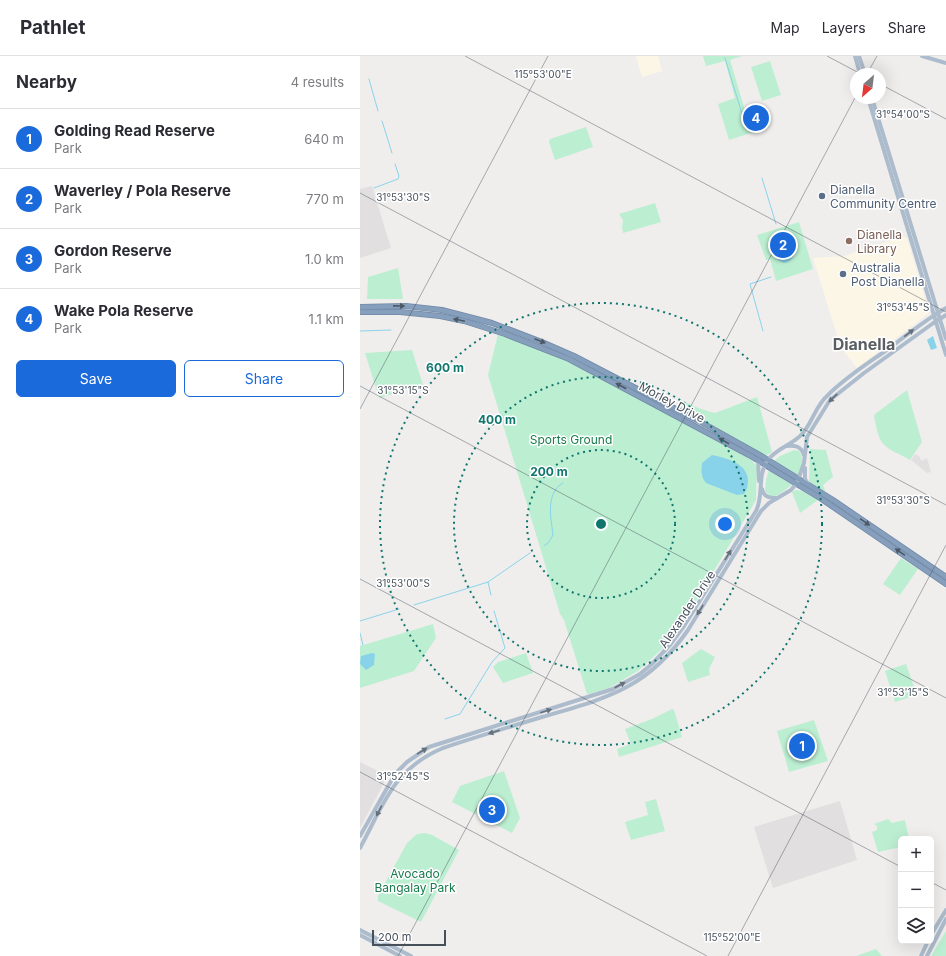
<!DOCTYPE html>
<meta charset="utf-8">
<style>
:root{--surface:#fff;--page:#f7f7f7;--text:#2b2b33;--muted:#7c7c81;--line:#e1e1e2;--accent:#1b6adc}
body{margin:0;font-family:Inter,sans-serif;background:var(--page);color:var(--text)}
.controls{position:absolute;right:12px;bottom:12px;display:grid;overflow:hidden;border-radius:6px;box-shadow:0 4px 16px #0002}
.controls button{width:36px;height:36px;display:grid;place-items:center;padding:0;border:0;border-bottom:1px solid var(--line);background:var(--surface);color:var(--text);font:20px sans-serif}
.compass{position:absolute;left:490px;top:12px;width:36px;height:36px;border-radius:50%;background:var(--surface);box-shadow:0 4px 16px #0002;rotate:208deg}
.scale{position:absolute;left:12px;bottom:10px;width:74px;box-sizing:border-box;padding-left:4px;border:2px solid #46505b;border-top:0;font-size:11px;line-height:14px;white-space:nowrap;color:#46505b;-webkit-text-stroke:3px #fff;paint-order:stroke}
.you{position:absolute;left:365px;top:468px;width:14px;height:14px;margin:-10px;border:3px solid #fff;border-radius:50%;background:#1a73e8;box-shadow:0 0 0 6px #1a73e833}
.badge{display:grid;place-items:center;width:26px;height:26px;border-radius:50%;background:var(--accent);color:#fff;font-size:13px;font-weight:700}
.pin{position:absolute;translate:-50% -50%;border:2px solid #fff;box-shadow:0 1px 4px #0006}
.list{margin:0;padding:0;list-style:none}
h2{display:flex;justify-content:space-between;align-items:center;height:52px;margin:0;padding:0 16px;font-size:17px}
h2 small{font-size:13px;font-weight:400;color:var(--muted)}
.list li{display:grid;grid-template-columns:26px 1fr auto;gap:12px;align-items:center;box-sizing:border-box;height:60px;padding:0 16px;border-top:1px solid var(--line)}
.list b{display:block;font-size:15px;white-space:nowrap}
.list p{margin:0;font-size:13px;white-space:nowrap;color:var(--muted)}
.list em{font-size:13px;font-style:normal;color:var(--muted)}
.actions{display:flex;gap:8px;padding:12px 16px}
.actions a{flex:1;padding:9px 0;border:1px solid var(--accent);border-radius:6px;text-align:center;font-size:14px;color:var(--accent)}
.actions .main{background:var(--accent);color:#fff}
.icon{flex:none;width:22px;height:22px;fill:none;stroke:currentColor;stroke-width:2;stroke-linecap:round;stroke-linejoin:round}
.map{position:relative;flex:none;width:586px;height:900px;overflow:hidden}
header{display:flex;align-items:center;gap:24px;box-sizing:border-box;height:56px;padding:0 20px;background:var(--surface);border-bottom:1px solid var(--line)}
header strong{font-size:19px}
nav{display:flex;gap:22px;margin-inline-start:auto;font-size:14px}
main{display:flex}
aside{flex:1;background:var(--surface)}
.map>svg:first-child{display:block}
.commercial{fill:#fbf6e6}
.education{fill:#e1dfdf}
.green{fill:#bceed1}
.water{fill:#89d3ea}
.lines{fill:none;stroke-linecap:round;stroke-linejoin:round}
.stream{stroke:#89d3ea;stroke-width:1}
.highway-casing{stroke:#718aa8;stroke-width:6}
.major{stroke:#adbccc;stroke-width:4}
.highway{stroke:#869fbc;stroke-width:4.5}
.oneway{fill:#4c5865}
.oneway2{fill:#65707d}
.ticks{fill:none;stroke:#46505b;stroke-width:1;stroke-opacity:0.45}
.ring{fill:none;stroke:#0f766e;stroke-width:2;stroke-dasharray:2 4}
.service-dot{fill:#5c6f8a;stroke:#fff;stroke-width:1.5}
.education-dot{fill:#8d6e63;stroke:#fff;stroke-width:1.5}
.labels{text-anchor:middle;dominant-baseline:central;stroke-width:3;stroke-linejoin:round;paint-order:stroke}
.service-label{font-size:12px;fill:#4e5e75;stroke:#fff;text-anchor:start}
.education-label{font-size:12px;fill:#785e54;stroke:#fff;text-anchor:start}
.street-label{font-size:12px;fill:#46505b;stroke:#fff}
.park-label{font-size:12px;fill:#187b4c;stroke:#fff}
.district-label{font-size:16px;font-weight:bold;fill:#5a5e62;stroke:#fff}
.ticks-label{font-size:10px;text-anchor:middle;fill:#46505b;stroke:#fff;stroke-width:3;stroke-linejoin:round;paint-order:stroke}
.centre{fill:#0f766e;stroke:#fff;stroke-width:2}
.ring-label{font-size:12px;text-anchor:middle;font-weight:bold;fill:#0f766e;stroke:#fff;stroke-width:3;stroke-linejoin:round;paint-order:stroke}
</style>
<header>
<strong>Pathlet</strong>
<nav><a>Map</a><a>Layers</a><a>Share</a></nav>
</header>
<main>
<aside>
<h2>Nearby<small>4 results</small></h2>
<ul class="list">
<li><span class="badge">1</span><div><b>Golding Read Reserve</b><p>Park</p></div><em>640 m</em></li>
<li><span class="badge">2</span><div><b>Waverley / Pola Reserve</b><p>Park</p></div><em>770 m</em></li>
<li><span class="badge">3</span><div><b>Gordon Reserve</b><p>Park</p></div><em>1.0 km</em></li>
<li><span class="badge">4</span><div><b>Wake Pola Reserve</b><p>Park</p></div><em>1.1 km</em></li>
</ul>
<div class="actions"><a class="main">Save</a><a>Share</a></div>
</aside>
<div class="map">
<svg width="586" height="900" viewBox="0 0 586 900">
<rect width="100%" height="100%" fill="#f0eeed"/>
<!-- commercial -->
<g class="commercial">
<polygon points="276,0 298,0 302,15 282,21"/>
<polygon points="543,181 547,182 569,256 568,258 497,312 481,292 453,202 485,200 498,195"/>
</g>
<!-- education -->
<g class="education">
<polygon points="12,130 31,192 0,202 0,133"/>
<polygon points="555,398 560,401 561,405 567,402 571,416 567,417 551,404"/>
<polygon points="0,706 24,718 26,723 0,772"/>
<polygon points="480,745 497,804 413,832 394,771"/>
</g>
<!-- green -->
<g class="green">
<polygon points="343,0 382,0 370,4 387,61 405,56 409,71 369,84 358,48 375,42 365,5 346,10"/>
<polygon points="410,5 421,39 402,45 391,11"/>
<polygon points="226,71 233,91 195,104 189,86 190,83"/>
<polygon points="295,147 301,166 263,177 262,171 263,164 259,158"/>
<polygon points="439,166 453,213 416,225 410,203 406,204 397,179"/>
<polygon points="38,212 43,243 7,243 8,221"/>
<polygon points="138,278 209,305 390,403 397,410 396,444 323,567 304,591 278,615 249,632 230,638 227,638 204,564 200,558 128,319"/>
<polygon points="52,294 63,329 19,342 5,297"/>
<path d="M547 334 562 386 550 404C541 398 525 394 520 383 517 377 516 368 514 361L515 358Z"/>
<polygon points="397,341 412,396 406,400 320,353 321,344 338,352 355,357"/>
<polygon points="450,393 466,394 473,421 463,429 465,435 464,437 449,427"/>
<path d="M434 394 439 395C445 401 441 412 438 420L414 405 420 400Z"/>
<polygon points="409,414 432,429 418,439 411,441 405,435 406,424"/>
<polygon points="436,434 442,435 458,444 440,457 432,436"/>
<polygon points="541,502 558,513 540,539 523,528"/>
<polygon points="73,568 76,582 54,615 0,632 0,590"/>
<polygon points="341,593 355,601 349,613 350,619 328,626 322,607"/>
<polygon points="166,597 173,617 143,627 133,611 138,606"/>
<polygon points="546,608 557,639 535,646 525,615"/>
<polygon points="312,653 314,654 322,681 259,701 257,693 271,688 265,673 292,663"/>
<polygon points="454,664 468,705 429,716 417,675"/>
<polygon points="144,715 160,762 152,777 92,746 100,730"/>
<polygon points="296,743 305,775 271,784 265,766 288,759 285,746"/>
<polygon points="528,763 532,767 545,764 549,783 541,783 541,791 518,796 512,776 517,774 517,770 514,768"/>
<polygon points="65,777 72,779 99,794 61,866 18,845 18,840 47,787 57,778"/>
<polygon points="586,875 586,900 571,900"/>
<polygon points="516,893 522,900 496,900"/>
</g>
<!-- water -->
<g class="water">
<path d="M422 185C437 186 439 204 424 207L418 204C412 196 412 188 422 185Z"/>
<polygon points="573,280 577,292 571,294 567,284"/>
<path d="M352 399C366 402 387 407 388 424 388 429 387 434 384 438L377 439 346 427C341 421 341 415 342 407Z"/>
<polygon points="12,597 15,598 14,609 6,614 0,608 1,600"/>
</g>
<g class="lines">
<!-- stream -->
<g class="stream">
<polyline points="365,2 383,61"/>
<polyline points="9,23 18,55"/>
<polyline points="22,65 32,97"/>
<polyline points="402,122 416,168"/>
<polyline points="14,132 38,123 39,120 35,108"/>
<polyline points="0,275 31,274"/>
<polyline points="403,275 390,228 411,221"/>
<path d="M184 490 189 486 193 479C191 462 185 437 203 427"/>
<polyline points="128,526 131,539"/>
<polyline points="54,549 128,526 170,497"/>
<polyline points="0,565 39,553"/>
<polyline points="0,577 3,589"/>
<polyline points="85,663 100,658 132,606 145,592 134,555"/>
</g>
<!-- highway casing -->
<g class="highway-casing">
<g id="highway">
<polyline points="0,251 46,250 82,254 132,267 182,286 214,300 339,365 403,401 473,444 586,521"/>
<polyline points="0,256 40,256 80,260 104,265 145,278 209,303 389,399 460,442 586,528"/>
</g>
</g>
<!-- major -->
<g class="major">
<polyline points="495,0 500,18"/>
<polyline points="499,0 505,18"/>
<polyline points="562,0 586,7"/>
<polyline points="508,42 586,299"/>
<polyline points="512,42 586,283"/>
<path d="M426 390C435 389 441 390 444 399"/>
<polyline points="398,404 399,425"/>
<polyline points="445,412 445,423 448,428"/>
<path d="M402 433C404 441 409 442 417 442"/>
<path d="M0 780 35 718 47 706 69 691 253 633 280 618 292 608 310 589 324 570 396 455C404 439 397 420 407 405 416 392 433 389 443 377 453 365 456 349 468 339 487 320 510 306 531 291 549 277 567 263 586 252"/>
<path d="M0 792C24 748 33 713 83 692 116 681 149 671 182 661 247 642 287 633 328 574L401 455 409 447 431 434 437 427 444 407 447 381 470 344 504 317 572 268 586 259"/>
<polyline points="0,874 51,900"/>
<polyline points="0,879 40,900"/>
<polyline points="571,879 586,854"/>
<polyline points="561,900 568,885"/>
<polyline points="567,900 586,863"/>
</g>
<!-- highway -->
<use href="#highway" class="highway"/>
</g>
<!-- one-way arrows -->
<defs><path id="oneway-solid" d="M-6-.8H1V-3.2L6.5 0L1 3.2V.8H-6Z"/></defs>
<g class="oneway">
<use href="#oneway-solid" transform="translate(39 250) rotate(1)"/>
<use href="#oneway-solid" transform="translate(99 264) rotate(-168)"/>
<use href="#oneway-solid" transform="translate(180 285) rotate(21)"/>
<use href="#oneway-solid" transform="translate(261 330) rotate(-152)"/>
<use href="#oneway-solid" transform="translate(364 385) rotate(-151)"/>
<use href="#oneway-solid" transform="translate(505 466) rotate(34)"/>
<use href="#oneway-solid" transform="translate(540 496) rotate(-145)"/>
</g>
<g class="oneway2">
<use href="#oneway-solid" transform="translate(549 277) rotate(-37)"/>
<use href="#oneway-solid" transform="translate(473 342) rotate(136)"/>
<use href="#oneway-solid" transform="translate(368 499) rotate(-59)"/>
<use href="#oneway-solid" transform="translate(340 554) rotate(122)"/>
<use href="#oneway-solid" transform="translate(260 629) rotate(-28)"/>
<use href="#oneway-solid" transform="translate(186 655) rotate(-17)"/>
<use href="#oneway-solid" transform="translate(134 676) rotate(163)"/>
<use href="#oneway-solid" transform="translate(62 695) rotate(-32)"/>
<use href="#oneway-solid" transform="translate(19 755) rotate(117)"/>
</g>
<!-- ticks -->
<path class="ticks" d="M105 0 586 256M467 0 501 18M507 18 517 0M520 28 586 63M0 137 586 449M0 330 586 642M0 353 188 0M0 523 541 811M0 716 347 900M571 826 586 834M38 900 496 40M368 900 586 489"/>
<!-- distance rings -->
<g class="ring">
<circle cx="241" cy="468" r="74"/>
<circle cx="241" cy="468" r="147"/>
<circle cx="241" cy="468" r="221"/>
</g>
<!-- markers -->
<g class="service-dot">
<circle cx="462" cy="140" r="4"/>
<circle cx="483" cy="218" r="4"/>
</g>
<circle class="education-dot" cx="489" cy="185" r="4"/>
<g class="labels">
<!-- service labels -->
<g class="service-label">
<text x="470" y="133">Dianella<tspan x="470" dy="14">Community Centre</tspan></text>
<text x="491" y="211">Australia<tspan x="491" dy="14">Post Dianella</tspan></text>
</g>
<!-- education labels -->
<g class="education-label">
<text x="497" y="178">Dianella<tspan x="497" dy="14">Library</tspan></text>
</g>
<!-- street labels -->
<g class="street-label">
<text transform="translate(312 346) rotate(28)">Morley Drive</text>
<text transform="translate(327 553) rotate(-56)">Alexander Drive</text>
</g>
<!-- park labels -->
<g class="park-label">
<text x="211" y="383">Sports Ground</text>
<text x="55" y="817">Avocado<tspan x="55" dy="14">Bangalay Park</tspan></text>
</g>
<!-- district labels -->
<g class="district-label">
<text x="504" y="288">Dianella</text>
</g>
</g>
<g class="ticks-label">
<text x="183" y="22">115°53'00"E</text>
<text x="543" y="62">31°54'00"S</text>
<text x="43" y="145">31°53'30"S</text>
<text x="543" y="255">31°53'45"S</text>
<text x="43" y="338">31°53'15"S</text>
<text x="543" y="448">31°53'30"S</text>
<text x="43" y="531">31°53'00"S</text>
<text x="543" y="640">31°53'15"S</text>
<text x="43" y="724">31°52'45"S</text>
<text x="372" y="885">115°52'00"E</text>
</g>
<circle cx="241" cy="468" r="6" class="centre"/>
<g class="ring-label">
<text x="85" y="316">600 m</text>
<text x="137" y="368">400 m</text>
<text x="189" y="420">200 m</text>
</g>
</svg>
<div class="controls">
<button>+</button>
<button>−</button>
<button><svg class="icon" aria-label="layers" viewBox="0 0 24 24"><path d="M12 4l9 5-9 5-9-5zM3 14l9 5 9-5"/></svg></button>
</div>
<svg class="compass" viewBox="-18 -18 36 36"><path d="M0-13l5 13h-10z" fill="#e53935"/><path d="M0 13l5-13h-10z" fill="#7c7c81"/></svg>
<div class="scale">200 m</div>
<div class="you"></div>
<div class="pin badge" style="left:442px;top:690px">1</div>
<div class="pin badge" style="left:423px;top:189px">2</div>
<div class="pin badge" style="left:132px;top:754px">3</div>
<div class="pin badge" style="left:396px;top:62px">4</div>
</div>
</main>
